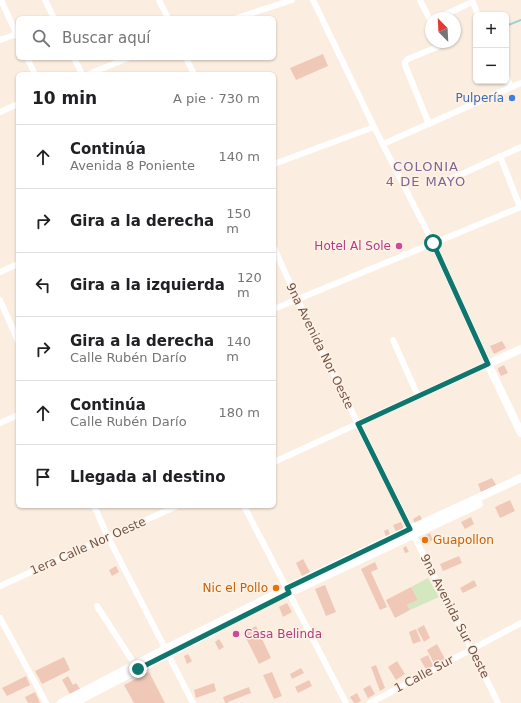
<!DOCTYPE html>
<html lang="es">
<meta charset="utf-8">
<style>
:root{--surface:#fff;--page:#f6f6f6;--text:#202124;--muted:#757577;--line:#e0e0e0}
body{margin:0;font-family:"DejaVu Sans",sans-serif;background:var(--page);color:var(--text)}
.controls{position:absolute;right:12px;top:12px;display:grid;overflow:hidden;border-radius:6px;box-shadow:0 1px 3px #0004}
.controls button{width:36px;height:36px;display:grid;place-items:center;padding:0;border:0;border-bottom:1px solid var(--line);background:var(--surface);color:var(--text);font:20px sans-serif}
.compass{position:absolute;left:425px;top:12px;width:36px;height:36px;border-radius:50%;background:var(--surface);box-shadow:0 1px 3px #0004;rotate:336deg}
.stop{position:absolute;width:12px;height:12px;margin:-9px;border:3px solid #0f766e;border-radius:50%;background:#fff}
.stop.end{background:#0f766e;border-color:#fff;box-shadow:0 1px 4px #0008}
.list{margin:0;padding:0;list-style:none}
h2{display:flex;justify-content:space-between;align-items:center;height:52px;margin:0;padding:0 16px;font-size:17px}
h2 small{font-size:13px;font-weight:400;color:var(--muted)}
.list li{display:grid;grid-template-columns:26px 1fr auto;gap:12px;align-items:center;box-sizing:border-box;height:64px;padding:0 16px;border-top:1px solid var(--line)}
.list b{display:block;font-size:15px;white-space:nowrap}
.list p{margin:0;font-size:13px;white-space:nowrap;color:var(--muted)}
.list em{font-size:13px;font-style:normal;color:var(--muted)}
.icon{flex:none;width:22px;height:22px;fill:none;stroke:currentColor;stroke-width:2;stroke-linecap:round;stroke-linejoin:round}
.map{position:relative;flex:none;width:521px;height:703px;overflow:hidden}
.search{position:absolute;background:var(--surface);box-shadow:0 1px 3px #0004;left:16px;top:16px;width:260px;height:44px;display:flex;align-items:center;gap:10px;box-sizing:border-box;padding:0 14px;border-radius:6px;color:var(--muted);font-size:15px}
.panel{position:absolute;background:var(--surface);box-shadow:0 1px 3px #0004;left:16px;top:72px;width:260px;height:436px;border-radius:6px}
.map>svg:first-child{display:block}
.green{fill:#d4e8bf}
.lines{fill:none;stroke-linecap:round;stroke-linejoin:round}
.stream{stroke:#9cd2d5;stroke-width:2}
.building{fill:#f0c8b8}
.street{stroke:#fff;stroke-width:6}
.secondary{stroke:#fff;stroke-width:8}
.route{stroke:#0f766e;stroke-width:5}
.shop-dot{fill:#3f7fe0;stroke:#fff2e5;stroke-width:1.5}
.hotel-dot{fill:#d1479c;stroke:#fff2e5;stroke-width:1.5}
.food-dot{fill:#e8710a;stroke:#fff2e5;stroke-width:1.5}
.labels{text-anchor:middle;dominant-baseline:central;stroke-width:3;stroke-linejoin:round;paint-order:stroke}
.shop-label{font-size:12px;fill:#366cbe;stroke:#fff2e5;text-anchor:end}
.hotel-label{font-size:12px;fill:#b23c85;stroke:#fff2e5;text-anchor:end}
.street-label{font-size:12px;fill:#715248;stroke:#fff2e5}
.food-label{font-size:12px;fill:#c56008;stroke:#fff2e5;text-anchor:start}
.neighbourhood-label{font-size:13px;letter-spacing:1px;fill:#7f6494;stroke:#fff2e5}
</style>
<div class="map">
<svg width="521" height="703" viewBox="0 0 521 703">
<rect width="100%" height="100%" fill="#fbeee0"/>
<!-- green -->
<polygon class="green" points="428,578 439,597 410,610 407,605 418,600 411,587"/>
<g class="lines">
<!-- stream -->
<polyline class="stream" points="506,26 521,20"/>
</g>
<!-- building -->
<g class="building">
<polygon points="431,27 431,38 429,38 425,30"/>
<polygon points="323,54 328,66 296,80 290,68"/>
<polygon points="502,341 506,348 494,354 490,346"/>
<polygon points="504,365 508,373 501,376 498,370 498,368"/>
<polygon points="492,478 496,485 481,492 478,484"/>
<polygon points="510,500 515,511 500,518 495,507"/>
<polygon points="420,515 423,522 416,526 413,519"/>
<polygon points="471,517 474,524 465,529 461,522"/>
<polygon points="401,522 404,529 396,532 393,525"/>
<polygon points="388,529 391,537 387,539 384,531"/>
<polygon points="430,533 433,540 423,545 420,538"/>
<polygon points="406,546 409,552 405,553 403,548"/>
<polygon points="459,556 462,563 443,571 440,564"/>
<polygon points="303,559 310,572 302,576 296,563"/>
<polygon points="375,562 378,569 371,572 387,607 380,610 361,569"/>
<polygon points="116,566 119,572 112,576 109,570"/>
<polygon points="474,580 477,586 463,593 460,588"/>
<polygon points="278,585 279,588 275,592 273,588"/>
<polygon points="325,585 336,612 326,616 315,589"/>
<polygon points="411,587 418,600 407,605 410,610 395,618 386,600"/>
<polygon points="287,603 292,612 283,617 279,607"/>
<polygon points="424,625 430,638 424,642 417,629"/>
<polygon points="256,626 271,658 259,664 243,632"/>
<polygon points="416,629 421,641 413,644 409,632"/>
<polygon points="219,639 224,647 219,650 215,642"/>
<polygon points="437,644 446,661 436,667 427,650"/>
<polygon points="188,654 192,661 187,664 184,656"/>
<polygon points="428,655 434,668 427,671 420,659"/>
<polygon points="64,657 70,670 42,684 35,671"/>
<polygon points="397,661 405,674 396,680 388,667"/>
<polygon points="376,665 385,688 380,691 371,667"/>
<polygon points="301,668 304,673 292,679 290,674"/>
<polygon points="149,672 165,703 134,703 124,685"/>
<polygon points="272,672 282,696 274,699 263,675"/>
<polygon points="26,676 30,685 7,696 2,688"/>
<polygon points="68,676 73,685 76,683 80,689 70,694 62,680"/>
<polygon points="309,680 312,686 298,693 295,687"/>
<polygon points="214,683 216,691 196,698 194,690"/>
<polygon points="370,685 375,694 368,698 363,689"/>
<polygon points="249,687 251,693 228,702 228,703 225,703 223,697"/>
<polygon points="35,692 40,703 28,703 25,697"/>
<polygon points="357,693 361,701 357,703 354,703 350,697"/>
</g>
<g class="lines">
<!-- street -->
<g class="street">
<polyline points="1,0 18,37"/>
<polyline points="45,0 54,18"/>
<polyline points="159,0 168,18"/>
<polyline points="420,0 431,22"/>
<polyline points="472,0 478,15"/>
<polyline points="237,18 292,0"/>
<polyline points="438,18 472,2"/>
<polyline points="0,40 17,34"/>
<polyline points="27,58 35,74"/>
<polyline points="74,58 82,74"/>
<polyline points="186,58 194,74"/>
<polyline points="89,74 128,58"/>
<polyline points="506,76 511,87"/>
<polyline points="0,112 18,104"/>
<polyline points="429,124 405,65 405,62 408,59 437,47 440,44 440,42"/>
<polyline points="383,144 521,83"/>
<polyline points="500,156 520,207"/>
<polyline points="274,164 374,127"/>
<polyline points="442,183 521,147"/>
<path d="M274 248C317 343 364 437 411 530 440 588 470 645 498 703"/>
<polyline points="0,272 18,264"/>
<polyline points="0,300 18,341"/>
<polyline points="274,309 521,207"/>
<polyline points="393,340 418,396"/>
<polyline points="0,423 18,415"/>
<polyline points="274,462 488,364 433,243 374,127 313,0"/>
<polyline points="94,506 108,537 193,703"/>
<polyline points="244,506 346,703"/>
<polyline points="0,586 177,506"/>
<polyline points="97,606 137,668"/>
<polyline points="0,618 46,703"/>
<polyline points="370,703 521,623"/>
</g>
<!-- secondary -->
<g class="secondary">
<polyline points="521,349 488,364 521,433"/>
<polyline points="296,590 479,504"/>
<polyline points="61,703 165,649 322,571 410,529 521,478"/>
<polyline points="74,703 168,654 212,632"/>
</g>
</g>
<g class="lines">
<!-- route -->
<polyline class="route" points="138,669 289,593 287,588 410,529 358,424 488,364 433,243"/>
</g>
<!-- markers -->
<circle class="shop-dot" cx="512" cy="98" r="4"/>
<g class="hotel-dot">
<circle cx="399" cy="246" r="4"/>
<circle cx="236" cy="634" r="4"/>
</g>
<g class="food-dot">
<circle cx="425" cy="540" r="4"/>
<circle cx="276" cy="588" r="4"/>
</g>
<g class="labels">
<!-- shop labels -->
<g class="shop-label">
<text x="504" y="98">Pulpería</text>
</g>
<!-- hotel labels -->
<g class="hotel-label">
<text x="391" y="246">Hotel Al Sole</text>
<text x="244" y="634" text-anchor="start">Casa Belinda</text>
</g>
<!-- street labels -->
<g class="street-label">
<text transform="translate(320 346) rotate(64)">9na Avenida Nor Oeste</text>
<text transform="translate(88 546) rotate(-24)">1era Calle Nor Oeste</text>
<text transform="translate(455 616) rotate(63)">9na Avenida Sur Oeste</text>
<text transform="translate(424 674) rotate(-28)">1 Calle Sur</text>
</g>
<!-- food labels -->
<g class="food-label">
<text x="433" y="540">Guapollon</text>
<text x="268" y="588" text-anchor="end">Nic el Pollo</text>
</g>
<!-- neighbourhood labels -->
<g class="neighbourhood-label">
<text x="426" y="166">COLONIA<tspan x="426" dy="15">4 DE MAYO</tspan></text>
</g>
</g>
</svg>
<div class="controls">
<button>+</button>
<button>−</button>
</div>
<svg class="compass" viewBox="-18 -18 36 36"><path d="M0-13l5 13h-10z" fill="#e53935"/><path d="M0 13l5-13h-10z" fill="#757577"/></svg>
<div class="stop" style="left:433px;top:243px"></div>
<div class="stop end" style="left:138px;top:669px"></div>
<div class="search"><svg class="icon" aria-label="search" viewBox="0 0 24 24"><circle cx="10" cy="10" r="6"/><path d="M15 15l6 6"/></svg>Buscar aquí</div>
<section class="panel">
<h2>10 min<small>A pie · 730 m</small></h2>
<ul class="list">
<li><svg class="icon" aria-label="ahead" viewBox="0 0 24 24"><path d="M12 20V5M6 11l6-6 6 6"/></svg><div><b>Continúa</b><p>Avenida 8 Poniente</p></div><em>140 m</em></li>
<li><svg class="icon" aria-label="right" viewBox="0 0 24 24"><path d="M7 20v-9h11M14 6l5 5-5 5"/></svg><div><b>Gira a la derecha</b></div><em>150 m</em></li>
<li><svg class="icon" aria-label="left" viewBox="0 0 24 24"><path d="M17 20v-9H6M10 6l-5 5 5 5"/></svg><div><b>Gira a la izquierda</b></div><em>120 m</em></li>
<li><svg class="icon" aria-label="right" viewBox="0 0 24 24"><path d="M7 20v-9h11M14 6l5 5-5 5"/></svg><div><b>Gira a la derecha</b><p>Calle Rubén Darío</p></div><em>140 m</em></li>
<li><svg class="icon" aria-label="ahead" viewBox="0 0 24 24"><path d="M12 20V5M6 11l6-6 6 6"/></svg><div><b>Continúa</b><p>Calle Rubén Darío</p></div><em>180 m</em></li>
<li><svg class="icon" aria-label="arrive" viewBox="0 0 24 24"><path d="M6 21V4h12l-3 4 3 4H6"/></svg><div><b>Llegada al destino</b></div></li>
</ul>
</section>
</div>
